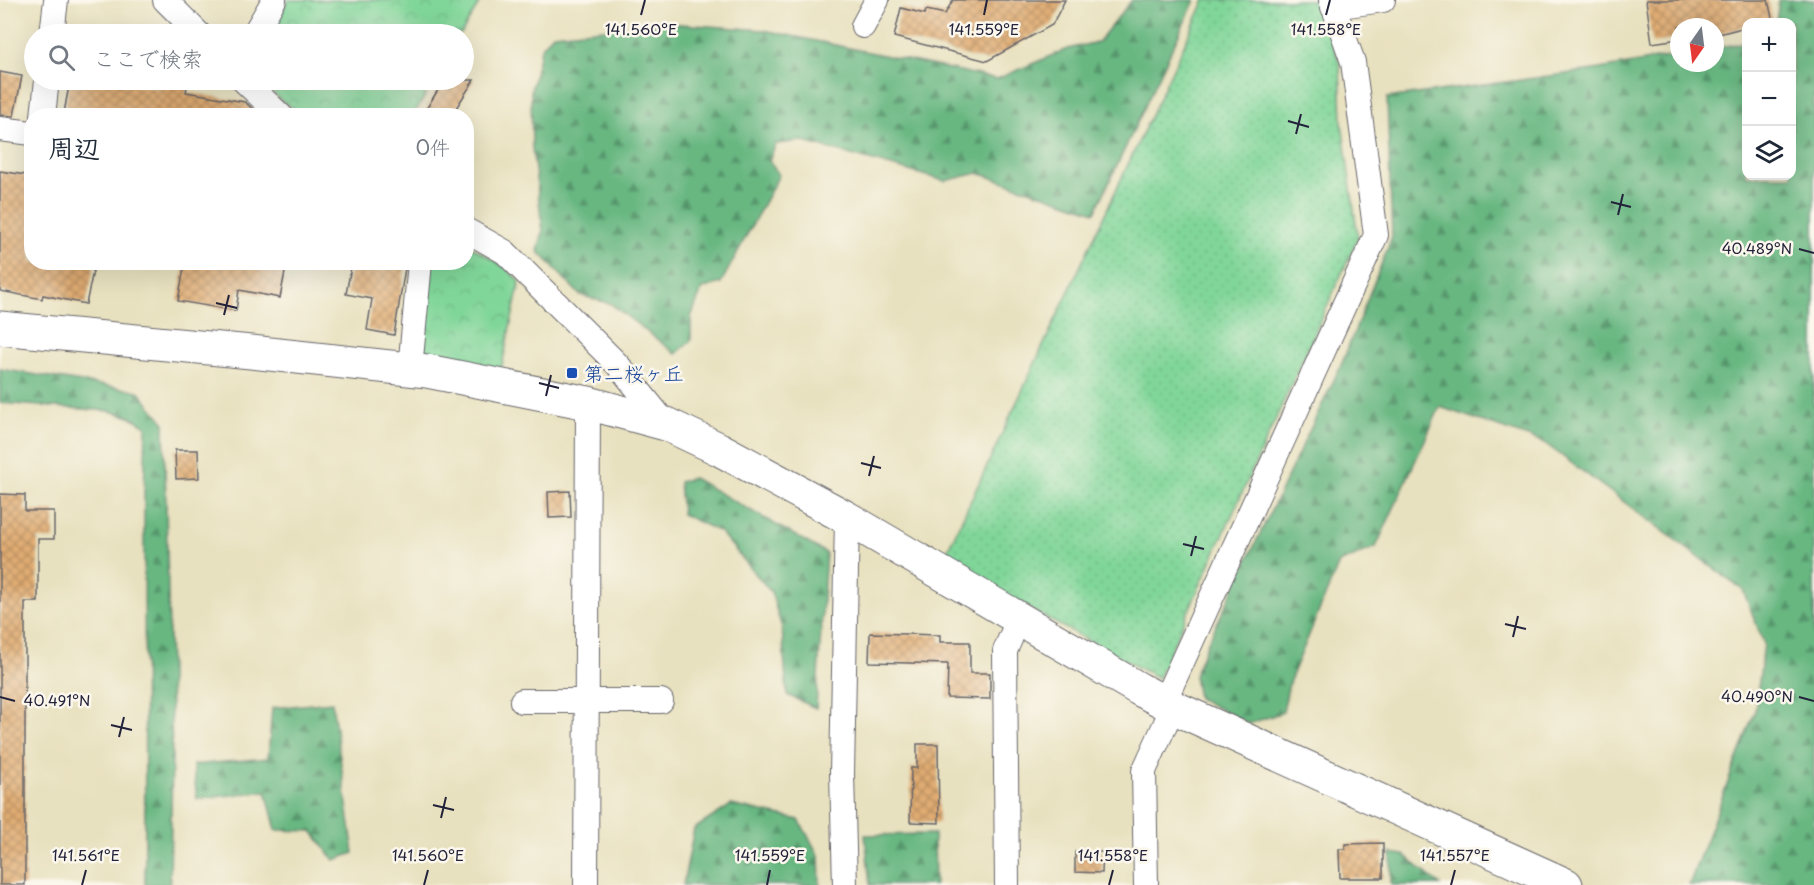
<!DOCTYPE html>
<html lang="ja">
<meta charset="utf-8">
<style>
:root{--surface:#fff;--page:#f6f6f7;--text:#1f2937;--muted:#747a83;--line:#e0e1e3}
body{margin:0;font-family:"Playpen Sans","Klee One",sans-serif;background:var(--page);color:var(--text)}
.controls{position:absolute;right:18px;top:18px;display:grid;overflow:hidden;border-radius:12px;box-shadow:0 6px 24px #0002}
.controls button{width:54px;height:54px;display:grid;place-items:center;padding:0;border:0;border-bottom:2px solid var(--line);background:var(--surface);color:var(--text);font:30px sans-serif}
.compass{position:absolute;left:1670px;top:18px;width:54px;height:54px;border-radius:50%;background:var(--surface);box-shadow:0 6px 24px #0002;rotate:194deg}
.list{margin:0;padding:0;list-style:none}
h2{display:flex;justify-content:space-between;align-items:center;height:78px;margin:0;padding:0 24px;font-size:26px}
h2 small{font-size:20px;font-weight:400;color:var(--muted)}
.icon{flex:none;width:33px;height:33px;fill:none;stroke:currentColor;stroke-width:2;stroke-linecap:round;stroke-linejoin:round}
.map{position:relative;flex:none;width:1814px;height:885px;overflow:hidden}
.search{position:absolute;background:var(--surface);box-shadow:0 6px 24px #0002;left:24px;top:24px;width:450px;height:66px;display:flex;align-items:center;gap:15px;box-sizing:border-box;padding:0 21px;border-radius:33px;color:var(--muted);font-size:22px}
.panel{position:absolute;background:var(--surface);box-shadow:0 6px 24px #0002;left:24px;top:108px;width:450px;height:162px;border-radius:24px}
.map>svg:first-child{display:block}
.grass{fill:url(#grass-dots);stroke:#517c6a;stroke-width:1.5}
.forest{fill:url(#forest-firs);stroke:#456c5e;stroke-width:1.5}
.park{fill:url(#park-crowns);stroke:#517c6a;stroke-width:1.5}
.building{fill:url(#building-cross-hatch)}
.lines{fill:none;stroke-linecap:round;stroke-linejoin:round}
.street-casing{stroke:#676569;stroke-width:26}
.secondary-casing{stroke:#676569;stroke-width:35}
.street{stroke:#fff;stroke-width:24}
.secondary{stroke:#fff;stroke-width:33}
.ticks{fill:none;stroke:#22223b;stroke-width:2}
.transit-dot{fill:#1a4fb4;stroke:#fbf7ec;stroke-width:2}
.labels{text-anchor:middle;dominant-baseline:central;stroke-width:5;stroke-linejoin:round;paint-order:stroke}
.transit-label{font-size:20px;fill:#164399;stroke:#fbf7ec;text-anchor:start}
.ticks-label{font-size:15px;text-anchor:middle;fill:#22223b;stroke:#fbf7ec;stroke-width:5;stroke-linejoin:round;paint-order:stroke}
</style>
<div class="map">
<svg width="1814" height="885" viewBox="0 0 1814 885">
<defs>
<pattern id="grass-dots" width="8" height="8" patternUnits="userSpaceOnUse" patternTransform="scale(1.5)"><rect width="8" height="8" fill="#80d699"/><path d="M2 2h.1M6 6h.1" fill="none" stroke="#6eb785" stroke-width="1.8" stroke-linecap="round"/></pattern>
<pattern id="forest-firs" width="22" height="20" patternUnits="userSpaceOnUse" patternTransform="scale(1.5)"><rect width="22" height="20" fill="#68b781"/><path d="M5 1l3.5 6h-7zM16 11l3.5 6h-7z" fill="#55946b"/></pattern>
<pattern id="park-crowns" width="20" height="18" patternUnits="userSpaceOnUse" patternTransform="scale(1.5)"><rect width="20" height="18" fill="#80d699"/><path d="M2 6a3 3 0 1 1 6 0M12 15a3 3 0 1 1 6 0" fill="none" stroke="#6eb785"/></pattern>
<pattern id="building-cross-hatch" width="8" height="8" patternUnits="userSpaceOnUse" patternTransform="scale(1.5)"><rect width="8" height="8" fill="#e0ac72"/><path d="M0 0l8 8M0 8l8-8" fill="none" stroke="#b58c5f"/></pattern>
</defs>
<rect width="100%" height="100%" fill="#fbf7ec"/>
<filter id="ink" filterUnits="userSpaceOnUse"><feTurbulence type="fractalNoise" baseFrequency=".0167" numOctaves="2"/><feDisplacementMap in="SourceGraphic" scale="12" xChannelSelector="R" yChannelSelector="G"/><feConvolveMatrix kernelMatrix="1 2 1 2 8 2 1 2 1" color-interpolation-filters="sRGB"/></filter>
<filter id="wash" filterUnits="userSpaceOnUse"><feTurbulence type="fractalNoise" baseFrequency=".008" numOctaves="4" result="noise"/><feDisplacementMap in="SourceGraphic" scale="24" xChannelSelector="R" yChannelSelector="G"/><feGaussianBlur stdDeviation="1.35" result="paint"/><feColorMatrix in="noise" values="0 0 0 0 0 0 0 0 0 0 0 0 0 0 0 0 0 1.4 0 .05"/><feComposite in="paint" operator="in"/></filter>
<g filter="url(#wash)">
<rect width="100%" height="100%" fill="#e8e1bf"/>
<!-- grass -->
<polygon class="grass" points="1205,0 1317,0 1340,64 1342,124 1358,238 1158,678 942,562"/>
<!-- forest -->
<g class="forest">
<polygon points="1132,0 1195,0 1095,212 978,173 945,181 801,141 776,144 769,160 779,175 721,283 702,289 691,317 691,341 676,354 611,304 580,295 538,251 543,231 532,148 531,90 541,48 553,34 667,23 764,30 997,79 1067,49 1098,42"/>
<polygon points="1779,0 1814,0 1814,885 1689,885 1755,711 1764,644 1743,590 1543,442 1440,407 1376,547 1339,563 1289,683 1283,712 1249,724 1198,698 1194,676 1207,644 1342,363 1392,237 1387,98 1594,70 1679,55 1679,63 1715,63 1715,48 1746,42 1746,176 1792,176 1792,22 1776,22"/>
<polygon points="0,369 138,391 164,422 172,757 170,885 145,885 144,497 146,426 131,417 109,411 0,403"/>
<polygon points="693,478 826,553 816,708 787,695 782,628 771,592 720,532 682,514 679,482"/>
<polygon points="332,702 354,853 334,860 312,831 276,830 266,791 197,799 193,765 268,758 272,708"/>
<polygon points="731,805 799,820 819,856 820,885 683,885 694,829"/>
<polygon points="934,834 935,885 870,885 865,835"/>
<polygon points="1391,853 1404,855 1440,885 1391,885"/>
</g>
<!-- park -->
<g class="park">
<polygon points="288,0 481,0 461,34 269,34"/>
<polygon points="262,80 434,80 413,116 304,115 280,100"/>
<polygon points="467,244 502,265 520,281 501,370 432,359 420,343 432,263 466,262"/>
</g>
<g id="blocks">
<!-- building -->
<g class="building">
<polygon points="953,0 1065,0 1052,25 987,61 894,37 901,8 925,14 926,10 945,14"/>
<polygon points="1646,0 1768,0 1773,22 1746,22 1746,27 1715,35 1715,27 1679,27 1679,39 1652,43"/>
<polygon points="0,72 22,76 14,116 0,115"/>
<polygon points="70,80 109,80 160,88 161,83 187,87 186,92 245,102 257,113 257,116 76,116 64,113"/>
<polygon points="444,80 474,80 451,116 422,116"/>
<polygon points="0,171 32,176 32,262 95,262 86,304 43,295 42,299 0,291"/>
<polygon points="185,262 287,262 280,298 239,290 236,311 178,301"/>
<polygon points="352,262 406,262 394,335 367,330 372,299 346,294"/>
<polygon points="175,450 198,450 199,478 176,479"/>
<polygon points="570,491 571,517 549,518 548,492"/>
<polygon points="0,494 25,495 25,511 54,511 54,539 38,539 38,602 25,602 25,885 0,885"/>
<polygon points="870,633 940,635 940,642 970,642 970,673 990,673 990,699 947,698 948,664 869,662"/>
<polygon points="917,744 938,744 939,823 910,822 911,768 917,768"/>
<polygon points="1383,843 1383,878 1340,878 1339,849 1345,849 1345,844"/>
<polygon points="1075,852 1103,852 1102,873 1075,872"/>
</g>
</g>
</g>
<g filter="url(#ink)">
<use href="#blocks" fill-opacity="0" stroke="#676569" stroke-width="1.5"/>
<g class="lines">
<!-- street casing -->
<g class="street-casing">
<g id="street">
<polyline points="165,0 199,34"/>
<polyline points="1333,7 1383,0"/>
<polyline points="863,26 877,0"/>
<polyline points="52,34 56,0"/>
<polyline points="254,34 274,0"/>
<polyline points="243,80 281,116"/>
<polyline points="43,116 47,80"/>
<polyline points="0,129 32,133"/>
<polyline points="466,230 505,252 618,365 666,424"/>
<polyline points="410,369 420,262"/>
<polyline points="522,701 661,701"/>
<polyline points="1164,702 1376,235 1353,62 1331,0"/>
<polyline points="586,885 588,403"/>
<polyline points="845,885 842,774 847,518"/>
<polyline points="1007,885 1005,651 1019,618"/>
<polyline points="1146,885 1144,771 1173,707"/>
</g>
</g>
<!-- secondary casing -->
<g class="secondary-casing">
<polyline id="secondary" points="0,328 251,352 427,371 588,403 666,424 719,449 847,518 1139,689 1173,707 1566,885"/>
</g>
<!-- street -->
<use href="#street" class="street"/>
<!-- secondary -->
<use href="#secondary" class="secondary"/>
</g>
</g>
<!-- ticks -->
<path class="ticks" d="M641 15 645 0M984 15 987 0M1326 15 1330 0M1288 121 1309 127M1296 134 1301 114M1611 202 1631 207M1618 215 1623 194M1799 249 1814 253M216 303 237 308M224 315 229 295M539 383 559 388M546 396 551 375M861 463 881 468M869 476 874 456M1183 544 1204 549M1191 556 1196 536M1505 624 1526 629M1513 637 1518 616M0 697 15 701M1799 697 1814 701M111 725 132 730M119 737 124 717M433 805 454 810M441 818 446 797M82 885 86 870M424 885 428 870M767 885 770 870M1109 885 1113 870M1451 885 1455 870"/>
<!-- markers -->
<rect class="transit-dot" x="566" y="367" width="12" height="12" rx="3"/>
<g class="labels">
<!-- transit labels -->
<g class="transit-label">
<text x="584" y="373">第二桜ヶ丘</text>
</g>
</g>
<g class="ticks-label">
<text x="641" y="35">141.560°E</text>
<text x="984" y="35">141.559°E</text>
<text x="1326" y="35">141.558°E</text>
<text x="1757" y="254">40.489°N</text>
<text x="1757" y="702">40.490°N</text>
<text x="57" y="706">40.491°N</text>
<text x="86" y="861">141.561°E</text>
<text x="428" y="861">141.560°E</text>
<text x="770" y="861">141.559°E</text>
<text x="1113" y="861">141.558°E</text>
<text x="1455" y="861">141.557°E</text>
</g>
</svg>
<div class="controls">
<button>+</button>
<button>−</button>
<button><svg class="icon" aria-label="layers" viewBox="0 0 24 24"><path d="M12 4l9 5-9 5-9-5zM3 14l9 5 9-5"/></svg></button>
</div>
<svg class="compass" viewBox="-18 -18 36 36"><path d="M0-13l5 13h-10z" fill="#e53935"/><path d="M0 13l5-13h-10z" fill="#747a83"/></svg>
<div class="search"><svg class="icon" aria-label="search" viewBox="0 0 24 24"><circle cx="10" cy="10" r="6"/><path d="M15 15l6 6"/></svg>ここで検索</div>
<section class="panel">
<h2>周辺<small>0件</small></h2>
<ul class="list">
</ul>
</section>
</div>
